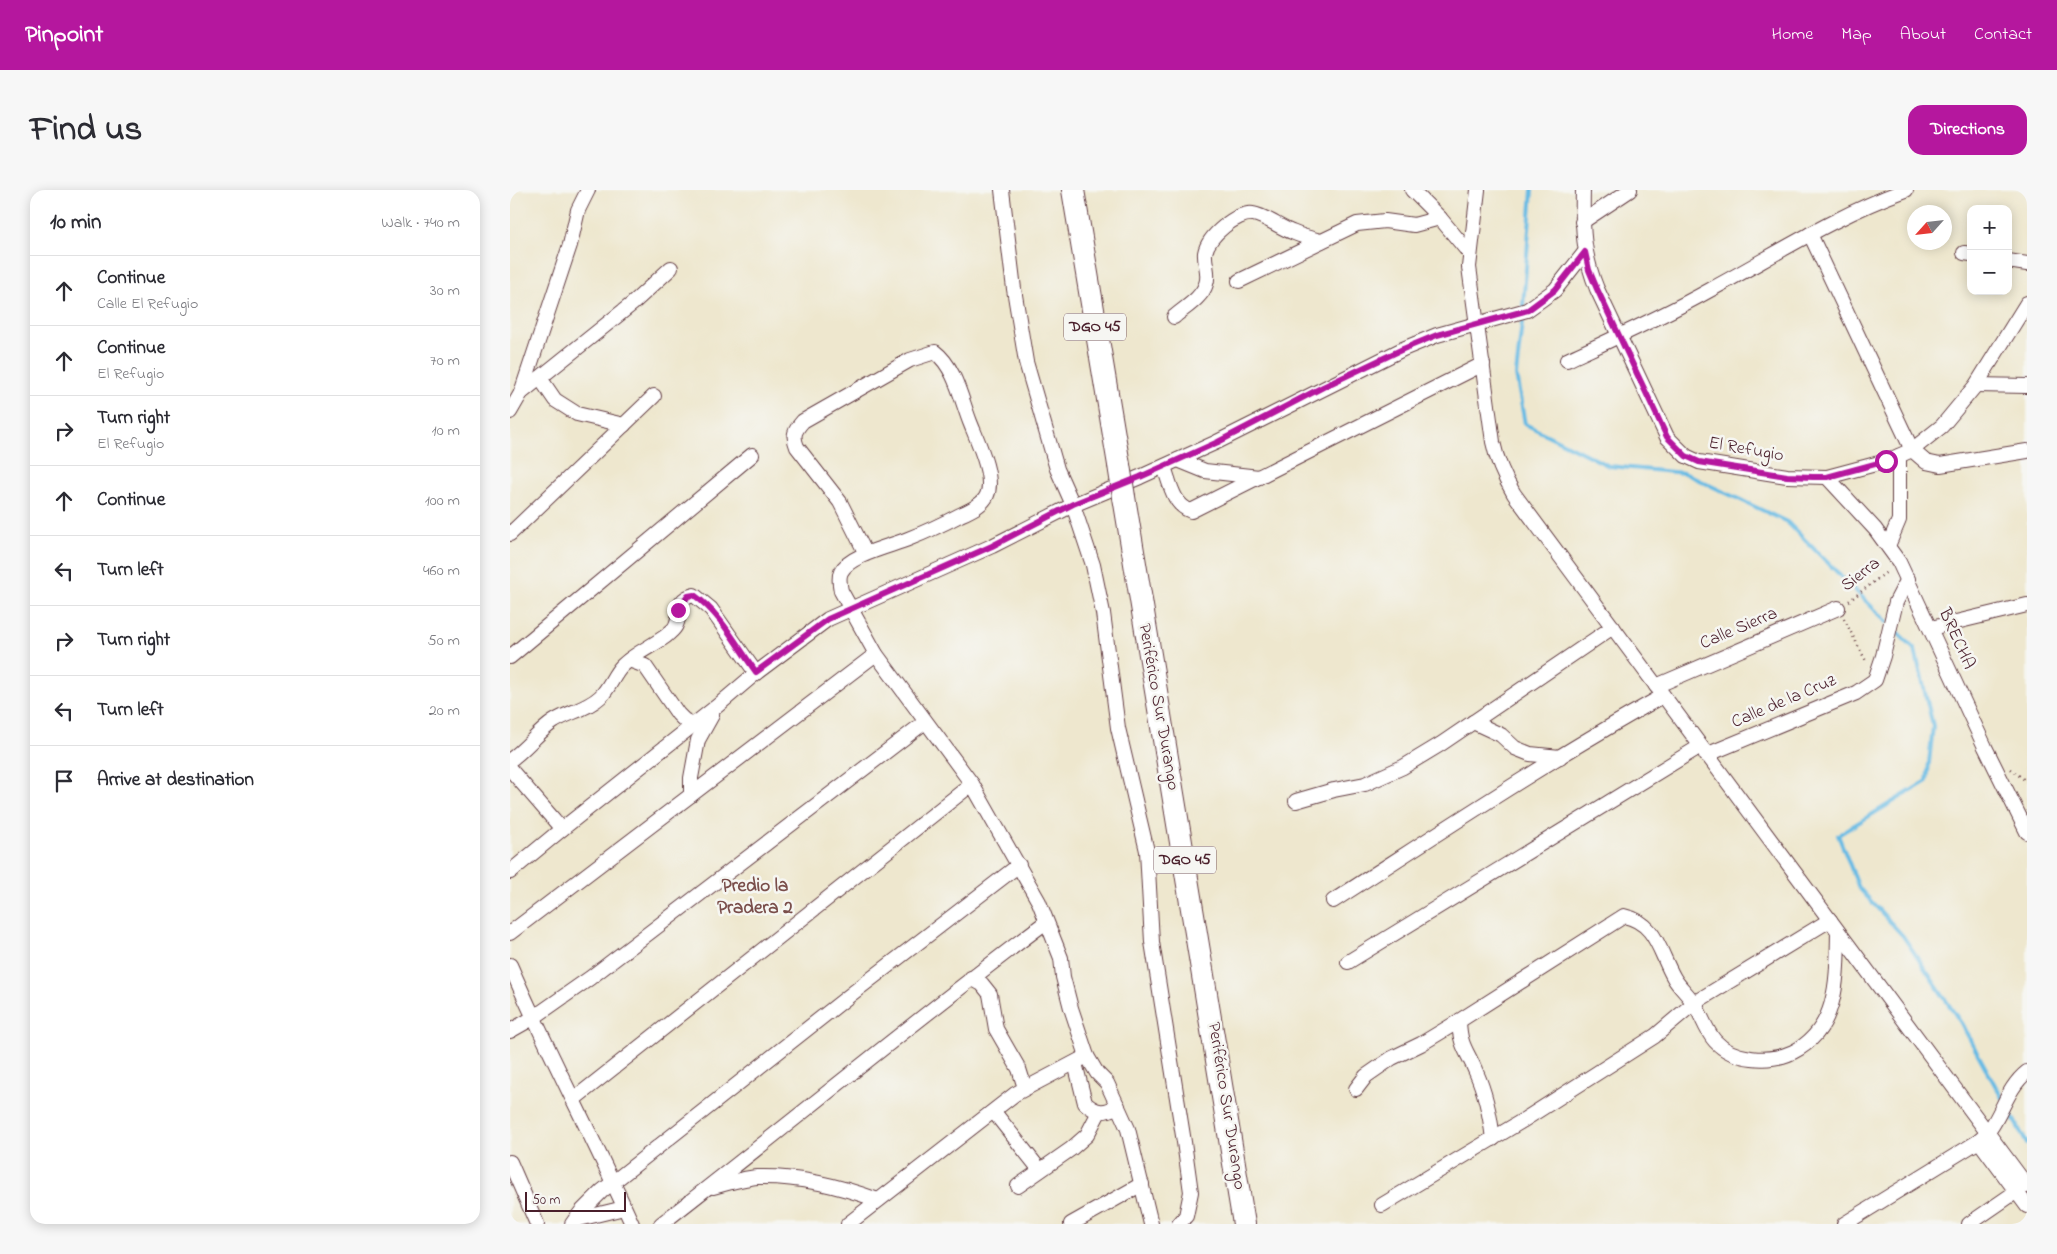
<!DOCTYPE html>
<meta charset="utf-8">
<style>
:root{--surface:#fff;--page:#f7f7f7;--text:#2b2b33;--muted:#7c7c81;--line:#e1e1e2;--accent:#b5179e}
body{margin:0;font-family:"Indie Flower",sans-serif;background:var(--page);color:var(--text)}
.controls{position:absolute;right:15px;top:15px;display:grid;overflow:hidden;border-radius:10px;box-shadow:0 2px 12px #0003}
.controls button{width:45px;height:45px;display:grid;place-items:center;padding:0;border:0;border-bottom:1px solid var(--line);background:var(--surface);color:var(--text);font:25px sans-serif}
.compass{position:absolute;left:1397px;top:15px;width:45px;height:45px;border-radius:50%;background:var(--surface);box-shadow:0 2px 12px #0003;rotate:243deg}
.scale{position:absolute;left:15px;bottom:12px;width:101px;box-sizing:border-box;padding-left:5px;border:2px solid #4a1f2b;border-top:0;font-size:14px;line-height:18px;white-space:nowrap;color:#4a1f2b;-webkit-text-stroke:4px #f6f6f2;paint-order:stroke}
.stop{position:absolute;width:15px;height:15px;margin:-11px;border:4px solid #b5179e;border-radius:50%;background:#fff}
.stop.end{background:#b5179e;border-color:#fff;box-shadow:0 1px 5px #0008}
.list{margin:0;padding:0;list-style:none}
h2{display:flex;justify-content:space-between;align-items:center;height:65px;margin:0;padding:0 20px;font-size:21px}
h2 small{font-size:16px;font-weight:400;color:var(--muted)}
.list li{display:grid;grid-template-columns:32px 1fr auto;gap:15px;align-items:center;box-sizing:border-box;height:70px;padding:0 20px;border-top:1px solid var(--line)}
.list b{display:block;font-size:19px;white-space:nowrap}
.list p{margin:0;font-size:16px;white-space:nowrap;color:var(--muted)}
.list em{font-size:16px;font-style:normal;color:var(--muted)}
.icon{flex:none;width:28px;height:28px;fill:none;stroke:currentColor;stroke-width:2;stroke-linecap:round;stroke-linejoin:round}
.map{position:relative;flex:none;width:1517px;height:1034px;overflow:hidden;border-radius:15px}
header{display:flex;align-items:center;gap:30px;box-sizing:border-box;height:70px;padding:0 25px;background:var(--accent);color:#fff}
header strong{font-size:24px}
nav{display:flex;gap:28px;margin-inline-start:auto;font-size:18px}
.intro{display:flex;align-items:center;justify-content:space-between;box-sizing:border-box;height:120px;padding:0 30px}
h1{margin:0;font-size:35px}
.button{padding:12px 22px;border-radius:15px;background:var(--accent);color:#fff;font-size:18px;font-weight:700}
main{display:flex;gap:30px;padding:0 30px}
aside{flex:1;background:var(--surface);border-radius:15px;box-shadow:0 2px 12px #0003}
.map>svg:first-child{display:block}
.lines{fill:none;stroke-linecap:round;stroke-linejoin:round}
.stream{stroke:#68bbe4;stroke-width:4}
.minor-casing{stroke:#633d43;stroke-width:16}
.trunk-casing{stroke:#633d43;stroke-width:24}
.path{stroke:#633d43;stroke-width:2.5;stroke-dasharray:1 4;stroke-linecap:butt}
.minor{stroke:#fff;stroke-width:14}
.trunk{stroke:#fff;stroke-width:22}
.trunk-bridge-casing{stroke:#633d43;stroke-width:24;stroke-linecap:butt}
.trunk-bridge{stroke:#fff;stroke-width:22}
.route{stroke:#b5179e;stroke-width:6}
.labels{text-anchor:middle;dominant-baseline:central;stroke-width:5;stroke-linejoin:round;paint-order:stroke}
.shield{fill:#f6f6f2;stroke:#7e6067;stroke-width:1}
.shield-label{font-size:16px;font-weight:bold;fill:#4a1f2b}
.street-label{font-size:18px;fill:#4a1f2b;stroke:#f6f6f2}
.neighbourhood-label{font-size:19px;font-weight:bold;fill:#7a4e4b;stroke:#f6f6f2}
</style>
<header>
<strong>Pinpoint</strong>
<nav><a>Home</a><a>Map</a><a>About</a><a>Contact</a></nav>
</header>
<div class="intro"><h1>Find us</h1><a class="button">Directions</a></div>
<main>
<aside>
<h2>10 min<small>Walk · 740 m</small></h2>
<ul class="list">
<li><svg class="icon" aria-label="ahead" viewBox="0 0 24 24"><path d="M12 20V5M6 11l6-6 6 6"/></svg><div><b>Continue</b><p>Calle El Refugio</p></div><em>30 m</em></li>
<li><svg class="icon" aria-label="ahead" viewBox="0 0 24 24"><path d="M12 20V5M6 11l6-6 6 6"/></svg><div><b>Continue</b><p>El Refugio</p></div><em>70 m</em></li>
<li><svg class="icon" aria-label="right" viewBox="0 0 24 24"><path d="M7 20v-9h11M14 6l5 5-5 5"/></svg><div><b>Turn right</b><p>El Refugio</p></div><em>10 m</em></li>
<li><svg class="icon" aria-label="ahead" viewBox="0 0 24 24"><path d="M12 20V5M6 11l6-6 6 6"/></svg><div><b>Continue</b></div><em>100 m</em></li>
<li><svg class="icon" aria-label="left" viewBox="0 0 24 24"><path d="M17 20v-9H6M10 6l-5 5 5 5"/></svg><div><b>Turn left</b></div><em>460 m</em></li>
<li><svg class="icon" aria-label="right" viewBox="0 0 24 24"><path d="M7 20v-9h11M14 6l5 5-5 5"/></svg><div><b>Turn right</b></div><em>50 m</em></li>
<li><svg class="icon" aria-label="left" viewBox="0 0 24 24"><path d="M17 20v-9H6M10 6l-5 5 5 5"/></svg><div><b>Turn left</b></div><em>20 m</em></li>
<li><svg class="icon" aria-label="arrive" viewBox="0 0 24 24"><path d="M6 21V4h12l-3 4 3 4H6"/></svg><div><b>Arrive at destination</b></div></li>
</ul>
</aside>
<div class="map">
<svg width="1517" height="1034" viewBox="0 0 1517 1034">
<rect width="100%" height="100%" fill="#f6f6f2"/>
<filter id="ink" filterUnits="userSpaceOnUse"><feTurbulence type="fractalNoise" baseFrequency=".02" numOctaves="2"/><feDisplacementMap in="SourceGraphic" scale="10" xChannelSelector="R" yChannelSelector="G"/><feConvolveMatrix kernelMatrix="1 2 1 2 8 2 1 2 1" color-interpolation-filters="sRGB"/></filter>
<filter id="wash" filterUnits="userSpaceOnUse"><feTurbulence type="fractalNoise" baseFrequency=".0096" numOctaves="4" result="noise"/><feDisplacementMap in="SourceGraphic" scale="20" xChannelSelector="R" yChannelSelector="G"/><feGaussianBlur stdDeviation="1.12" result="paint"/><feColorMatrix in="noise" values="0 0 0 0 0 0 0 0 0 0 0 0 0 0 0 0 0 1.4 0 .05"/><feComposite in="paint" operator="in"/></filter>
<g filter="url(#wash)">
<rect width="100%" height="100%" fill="#eee7ce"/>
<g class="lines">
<!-- stream -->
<g class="stream">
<polyline points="1013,117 1022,0"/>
<polyline points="1013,124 1006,185 1015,234 1099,276 1174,283 1277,332 1377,432"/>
<polyline points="1383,438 1405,460 1423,536 1417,591 1328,645 1349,698 1393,746 1451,833 1492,908"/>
<polyline points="1497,917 1517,954"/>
</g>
</g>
</g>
<g filter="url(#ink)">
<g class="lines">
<!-- minor casing -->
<g class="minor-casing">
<g id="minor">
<polyline points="492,0 504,99 516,172 547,279 563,315 583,375 593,423 608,538 637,661 642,752 674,952 681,1002 676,1026 669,1034"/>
<polyline points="902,0 930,28 960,64"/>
<path d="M968 0 959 77 983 252C987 272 994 287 1004 304 1174 536 1346 766 1517 996"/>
<path d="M1073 0C1072 37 1073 65 1087 99L1157 247 1176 266 1189 272 1277 286 1317 287 1377 271 1402 260 1432 236 1466 195 1517 113"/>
<polyline points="1072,32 1120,0"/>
<polyline points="1300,44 1402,260 1416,272 1430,275 1517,261"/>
<polyline points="1454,63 1461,64"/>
<polyline points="1498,71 1517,74"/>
<polyline points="729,91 847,34 875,31 904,35 930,28"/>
<path d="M664 127C674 118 692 108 696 94 700 84 694 73 695 63 698 46 727 22 743 24 753 25 771 38 782 42 791 46 802 49 811 51"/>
<path d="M1057 170C1105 148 1154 126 1200 100 1265 65 1326 25 1396 0"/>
<polyline points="30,188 45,210 67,224 114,235"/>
<polyline points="1466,195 1517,196"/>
<polyline points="11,203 60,55 68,20 78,0"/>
<polyline points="0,222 11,203 122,114 161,78"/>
<polyline points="668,270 695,281 749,287"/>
<path d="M654 277C660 293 663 315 681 321L973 174"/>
<polyline points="1317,287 1365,339 1389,372 1475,557 1517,642"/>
<polyline points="0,344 144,206"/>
<polyline points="1378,356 1389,330 1389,266"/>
<path d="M356 364 330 312 287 257C282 245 285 240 293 231L400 170 425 162C445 177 451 209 460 232 467 250 485 287 477 305 473 315 459 321 450 325 433 334 416 342 398 349 381 356 339 365 331 382 328 388 330 395 331 401L366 464 462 594 529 712 551 768 553 787 561 818 577 866 587 883 597 893 618 939 641 1034"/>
<polyline points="1421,438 1517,415"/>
<polyline points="0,467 242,265"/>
<polyline points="119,470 135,476 168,524 174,530 184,535"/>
<polyline points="1146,496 1328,418"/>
<polyline points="963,532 991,545 1005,558 1020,564 1050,567"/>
<polyline points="1196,565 1346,503 1365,490 1373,466 1386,412 1398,389"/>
<path d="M0 570C16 559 28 542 43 532 58 522 76 520 90 507 100 498 103 485 112 476 125 463 141 457 156 446 159 443 165 439 166 435 172 422 165 409 184 405L201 419 246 483"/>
<polyline points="0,579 52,639"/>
<polyline points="181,605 181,588 188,550 202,525"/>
<polyline points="786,611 824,600 855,594 893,577 931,554 1103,437"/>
<polyline points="0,682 52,639 206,517 246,483 318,429 482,356 563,315 630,287 707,252 893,159 927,145 1017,120 1045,100 1075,62"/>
<path d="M823 711C932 641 1040 569 1153 506"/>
<polyline points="0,743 366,464"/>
<polyline points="838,772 1189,557"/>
<path d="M0 775C38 863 83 947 122 1034"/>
<polyline points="461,788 472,794 480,804 486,839 509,879 515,898"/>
<path d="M949 831C950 857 957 860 966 882 976 904 980 924 983 949"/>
<polyline points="0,841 23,828 80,788 415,532"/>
<path d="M565 873 575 913C587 924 595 923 608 916"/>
<path d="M846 899 856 886 882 868 911 854 949 831 1114 726C1147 733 1149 762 1164 788 1169 797 1179 805 1185 815 1192 826 1196 841 1205 851 1223 871 1260 873 1283 862 1329 839 1327 787 1328 742"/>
<polyline points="64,909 462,594"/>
<polyline points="484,922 530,980"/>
<polyline points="1469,951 1517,1016"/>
<polyline points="0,972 27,1034"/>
<polyline points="508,996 561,959 577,945 589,922"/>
<path d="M203 997C217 993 234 988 248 987 289 986 330 996 368 1010"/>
<polyline points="872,1015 1012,931 1145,846 1184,813 1320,730"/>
<polyline points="65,1030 114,1018"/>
<polyline points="62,1034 71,1022 92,1001 344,802 509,675"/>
<path d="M151 1034C280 934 405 830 536 732"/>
<polyline points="338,1034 505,904 577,866"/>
<polyline points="561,1034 632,994"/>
<path d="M1334 1034 1469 951C1491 933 1494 900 1517 882"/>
<polyline points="1459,1034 1507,1001"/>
</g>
</g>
<!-- trunk casing -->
<g class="trunk-casing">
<g id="trunk">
<polyline points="563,0 609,275"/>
<polyline points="614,307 734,1034"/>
</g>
</g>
<!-- path -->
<g class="path">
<polyline points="1339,411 1378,381"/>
<polyline points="1334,429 1357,473"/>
<polyline points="1501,579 1517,592"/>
</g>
<!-- minor -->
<use href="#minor" class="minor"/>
<!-- trunk -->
<use href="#trunk" class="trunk"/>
<!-- trunk-bridge casing -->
<g class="trunk-bridge-casing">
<polyline id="trunk-bridge" points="609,275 614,307"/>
</g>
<!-- trunk-bridge -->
<use href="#trunk-bridge" class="trunk-bridge"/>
</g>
</g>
<g class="lines" filter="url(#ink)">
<!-- route -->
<path class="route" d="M168 420 178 406 184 405C211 424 227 456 246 482L318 429 482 356 563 314 630 287 708 252 813 197 893 159 927 145 1018 120 1045 100 1075 62 1079 80 1087 99 1157 247 1176 266 1189 272 1277 286 1303 287H1317L1376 271"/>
</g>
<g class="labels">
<!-- shield labels -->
<g class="shield">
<rect x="554" y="123.5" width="62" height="27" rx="4"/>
<rect x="644" y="656.5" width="62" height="27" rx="4"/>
</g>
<g class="shield-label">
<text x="585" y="137">DGO 45</text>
<text x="675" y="670">DGO 45</text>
</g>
<!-- street labels -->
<g class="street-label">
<text transform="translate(1236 260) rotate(10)">El Refugio</text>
<text transform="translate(1351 385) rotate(-38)">Sierra</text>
<text transform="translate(1229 439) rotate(-23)">Calle Sierra</text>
<text transform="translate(1446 449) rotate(66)">BRECHA</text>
<text transform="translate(1274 512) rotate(-23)">Calle de la Cruz</text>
<text transform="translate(648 517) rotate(80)">Periférico Sur Durango</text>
<text transform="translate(716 916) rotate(81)">Periférico Sur Durango</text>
</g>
<!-- neighbourhood labels -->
<g class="neighbourhood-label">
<text x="245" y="696">Predio la<tspan x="245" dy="22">Pradera 2</tspan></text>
</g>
</g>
</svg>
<div class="controls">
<button>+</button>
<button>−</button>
</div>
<svg class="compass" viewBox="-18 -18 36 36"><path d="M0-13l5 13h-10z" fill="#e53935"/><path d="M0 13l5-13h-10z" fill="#7c7c81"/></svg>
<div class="scale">50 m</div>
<div class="stop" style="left:1376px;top:271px"></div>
<div class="stop end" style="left:168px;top:420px"></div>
</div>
</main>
